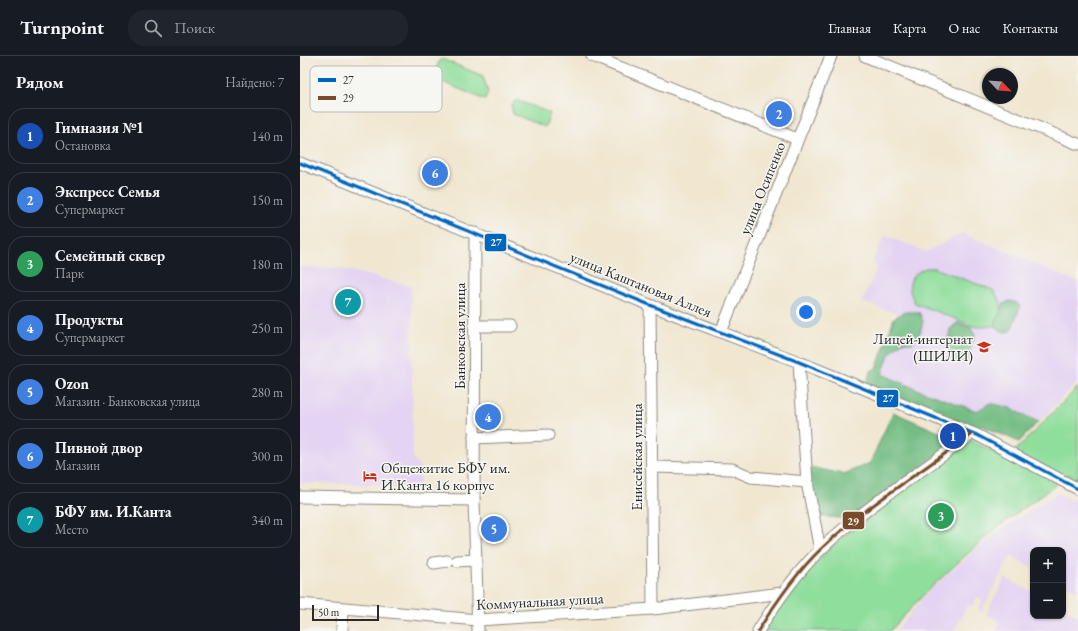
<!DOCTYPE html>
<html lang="ru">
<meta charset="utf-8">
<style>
:root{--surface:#171b24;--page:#20242c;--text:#f1f3f6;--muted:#9ea1a6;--line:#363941;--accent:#0b8043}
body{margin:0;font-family:"EB Garamond",serif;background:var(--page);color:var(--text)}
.controls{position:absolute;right:12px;bottom:12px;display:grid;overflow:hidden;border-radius:8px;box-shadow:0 1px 3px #0004}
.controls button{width:36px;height:36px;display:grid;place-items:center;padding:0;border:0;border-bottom:1px solid var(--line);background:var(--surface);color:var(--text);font:20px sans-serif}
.compass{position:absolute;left:682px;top:12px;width:36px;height:36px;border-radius:50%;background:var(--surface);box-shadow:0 1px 3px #0004;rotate:115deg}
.scale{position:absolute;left:12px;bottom:10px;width:67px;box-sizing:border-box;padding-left:4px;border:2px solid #2b2b2b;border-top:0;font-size:11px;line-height:14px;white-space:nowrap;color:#2b2b2b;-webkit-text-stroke:3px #f6f6f2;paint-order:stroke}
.you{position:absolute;left:506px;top:256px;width:14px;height:14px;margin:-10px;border:3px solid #fff;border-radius:50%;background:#1a73e8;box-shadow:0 0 0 6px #1a73e833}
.badge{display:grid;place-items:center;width:26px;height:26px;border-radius:50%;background:var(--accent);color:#fff;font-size:13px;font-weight:700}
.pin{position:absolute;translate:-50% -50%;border:2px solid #fff;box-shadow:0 1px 4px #0006}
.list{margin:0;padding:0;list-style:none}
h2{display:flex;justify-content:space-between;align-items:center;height:52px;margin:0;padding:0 16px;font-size:17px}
h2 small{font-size:13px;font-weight:400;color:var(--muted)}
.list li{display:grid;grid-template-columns:26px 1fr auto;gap:12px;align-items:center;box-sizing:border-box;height:56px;margin:0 8px 8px;padding:0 8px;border:1px solid var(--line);border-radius:16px}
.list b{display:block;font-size:15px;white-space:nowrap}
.list p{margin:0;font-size:13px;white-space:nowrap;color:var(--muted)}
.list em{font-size:13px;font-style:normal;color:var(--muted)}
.icon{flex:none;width:22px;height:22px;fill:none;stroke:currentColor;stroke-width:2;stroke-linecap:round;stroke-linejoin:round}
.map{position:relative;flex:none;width:778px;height:575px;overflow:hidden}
header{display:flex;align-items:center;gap:24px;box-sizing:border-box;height:56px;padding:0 20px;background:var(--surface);border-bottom:1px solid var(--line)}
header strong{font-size:19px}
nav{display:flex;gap:22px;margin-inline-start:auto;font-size:14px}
.search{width:280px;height:36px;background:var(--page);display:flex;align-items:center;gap:10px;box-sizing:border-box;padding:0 14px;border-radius:16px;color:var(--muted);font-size:15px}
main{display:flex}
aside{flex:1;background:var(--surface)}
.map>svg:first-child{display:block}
.built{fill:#e4d3f2}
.green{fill:#90de9c;stroke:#5e8464}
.forest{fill:#74bd84;stroke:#507458}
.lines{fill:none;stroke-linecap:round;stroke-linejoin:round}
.minor-casing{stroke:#8e897e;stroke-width:13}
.minor{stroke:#fff;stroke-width:11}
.bus-1-casing{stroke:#f6f6f2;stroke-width:6}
.bus-2-casing{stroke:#f6f6f2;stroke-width:6}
.bus-1{stroke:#0065bd;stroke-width:3}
.bus-2{stroke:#7a4b2a;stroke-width:3}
.labels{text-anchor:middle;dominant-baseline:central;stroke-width:3;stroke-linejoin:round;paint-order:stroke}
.street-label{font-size:15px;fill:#2b2b2b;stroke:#f6f6f2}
.poi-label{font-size:15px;fill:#2b2b2b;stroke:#f6f6f2;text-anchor:end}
.key{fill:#f6f6f2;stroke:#b9b9b6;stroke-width:1}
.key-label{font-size:11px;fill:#2b2b2b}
.line-badge{stroke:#f6f6f2;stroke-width:1.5}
.badge-label{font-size:11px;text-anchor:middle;font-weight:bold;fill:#fff}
</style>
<header>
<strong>Turnpoint</strong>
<div class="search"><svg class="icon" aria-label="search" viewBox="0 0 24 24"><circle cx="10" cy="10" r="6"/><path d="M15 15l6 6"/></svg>Поиск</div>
<nav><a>Главная</a><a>Карта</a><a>О нас</a><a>Контакты</a></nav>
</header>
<main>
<aside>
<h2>Рядом<small>Найдено: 7</small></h2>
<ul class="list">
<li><span class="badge" style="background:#1a4fb4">1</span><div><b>Гимназия №1</b><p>Остановка</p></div><em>140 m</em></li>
<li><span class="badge" style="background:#3f7fe0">2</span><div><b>Экспресс Семья</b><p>Супермаркет</p></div><em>150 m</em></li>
<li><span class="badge" style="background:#2e9e5b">3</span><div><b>Семейный сквер</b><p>Парк</p></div><em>180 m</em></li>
<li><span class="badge" style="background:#3f7fe0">4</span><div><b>Продукты</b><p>Супермаркет</p></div><em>250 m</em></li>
<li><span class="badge" style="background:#3f7fe0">5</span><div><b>Ozon</b><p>Магазин · Банковская улица</p></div><em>280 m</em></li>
<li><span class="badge" style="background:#3f7fe0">6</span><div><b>Пивной двор</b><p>Магазин</p></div><em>300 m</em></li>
<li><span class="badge" style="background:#0f9aa8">7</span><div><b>БФУ им. И.Канта</b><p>Место</p></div><em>340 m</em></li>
</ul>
</aside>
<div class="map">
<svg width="778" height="575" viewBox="0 0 778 575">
<rect width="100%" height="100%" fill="#f6f6f2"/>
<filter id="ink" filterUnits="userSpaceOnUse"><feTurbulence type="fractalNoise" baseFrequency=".025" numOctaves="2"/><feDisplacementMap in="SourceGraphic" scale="8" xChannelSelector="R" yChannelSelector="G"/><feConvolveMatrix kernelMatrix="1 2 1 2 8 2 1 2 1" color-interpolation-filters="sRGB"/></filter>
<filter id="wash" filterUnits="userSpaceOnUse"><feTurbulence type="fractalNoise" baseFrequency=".012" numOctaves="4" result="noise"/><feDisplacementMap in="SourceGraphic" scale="16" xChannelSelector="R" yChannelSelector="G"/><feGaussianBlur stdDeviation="0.9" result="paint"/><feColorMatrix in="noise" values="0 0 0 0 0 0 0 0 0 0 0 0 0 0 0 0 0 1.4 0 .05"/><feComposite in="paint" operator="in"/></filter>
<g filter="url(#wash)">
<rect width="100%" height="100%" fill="#f1e7d1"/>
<!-- built -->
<g class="built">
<polygon points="662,177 778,226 778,326 719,386 577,324 602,259 562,246 577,211 573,205 585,179 626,196"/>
<polygon points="0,211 39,212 111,230 113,401 120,412 120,429 0,427"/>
<polygon points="757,437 778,447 778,535 763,527 763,494 733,494 733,512 711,500 681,556 678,554 683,544 677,541 672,550 668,548 654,575 596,575 627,537 659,508 695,477"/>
<polygon points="705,522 733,536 733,560 763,560 763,552 778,560 778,575 696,575 700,566 686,558"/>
</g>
<!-- green -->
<g class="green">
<polygon points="142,3 183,20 188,36 185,44 133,22 139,5"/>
<polygon points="216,44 250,57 245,71 213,58 211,49"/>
<path d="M626 212H634L693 234 700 244 701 255 694 270 676 271 615 247C606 231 608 219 626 212Z"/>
<polygon points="778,331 778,423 769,419 691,476 626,536 590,575 463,575 485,540 534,488 670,384 707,403"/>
</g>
<!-- forest -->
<g class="forest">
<polygon points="710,245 717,247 720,251 711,275 704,276 694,270 703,248"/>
<polygon points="605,256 619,256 623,265 620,277 612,287 602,286 589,299 582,318 616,333 677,355 690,347 710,352 738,366 719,386 683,370 662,367 567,327 570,316 577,311 594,262"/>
<polygon points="658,266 670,271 675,279 667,304 662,307 656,306 648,299 647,289 650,273"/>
<polygon points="593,356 650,381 654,386 551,463 516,460 509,411 544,418 570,407"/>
</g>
</g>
<g filter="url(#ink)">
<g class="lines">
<!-- minor casing -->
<g class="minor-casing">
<g id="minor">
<polyline points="292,0 497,83"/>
<polyline points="565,0 778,88"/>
<polyline points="0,107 350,249 499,306 677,379 778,433"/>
<polyline points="175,177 174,444 178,575"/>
<polyline points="350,249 353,553"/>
<polyline points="174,270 210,270"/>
<polyline points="421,276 531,0"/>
<polyline points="499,306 507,426 520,494"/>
<polyline points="174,382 248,379"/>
<polyline points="352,411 432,413 451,421 507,426"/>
<polyline points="0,441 174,444"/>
<polyline points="157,505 175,504"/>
<polyline points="134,507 147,505"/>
<polyline points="0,548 178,564 353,553 482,537"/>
<polyline points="42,575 43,553"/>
<path d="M458 575C476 546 496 517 521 493 564 452 616 419 664 384L671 378"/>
</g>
</g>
<!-- minor -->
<use href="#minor" class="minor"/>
<!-- bus-1 casing -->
<g class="bus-1-casing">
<polyline id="bus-1" points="0,107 350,249 499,306 677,379 778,433"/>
</g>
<!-- bus-2 casing -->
<g class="bus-2-casing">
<path id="bus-2" d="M458 575C476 546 496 517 521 493 564 452 616 419 664 384L671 378"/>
</g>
<!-- bus-1 -->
<use href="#bus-1" class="bus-1"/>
<!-- bus-2 -->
<use href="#bus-2" class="bus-2"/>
</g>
</g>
<!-- icons -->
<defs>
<g id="school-bare" transform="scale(1.08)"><path d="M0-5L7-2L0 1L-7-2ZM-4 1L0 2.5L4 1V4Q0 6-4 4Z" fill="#c8321e" stroke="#f6f6f2" stroke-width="2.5" paint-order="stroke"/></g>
<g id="hotel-bare" transform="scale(1.08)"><path d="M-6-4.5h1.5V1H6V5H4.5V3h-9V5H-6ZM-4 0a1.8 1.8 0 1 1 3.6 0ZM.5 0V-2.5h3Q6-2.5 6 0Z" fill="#c8321e" stroke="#f6f6f2" stroke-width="2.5" paint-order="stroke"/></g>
</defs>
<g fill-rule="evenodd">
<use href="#school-bare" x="684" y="291"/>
<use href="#hotel-bare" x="70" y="420"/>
</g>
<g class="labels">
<!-- street labels -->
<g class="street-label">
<text transform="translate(462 132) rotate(-68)">улица Осипенко</text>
<text transform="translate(341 228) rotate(22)">улица Каштановая Аллея</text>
<text transform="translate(159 280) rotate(-90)">Банковская улица</text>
<text transform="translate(336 401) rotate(-90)">Енисейская улица</text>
<text transform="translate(240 545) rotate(-3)">Коммунальная улица</text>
</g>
<!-- poi labels -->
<g class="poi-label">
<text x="673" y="282">Лицей-интернат<tspan x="673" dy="17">(ШИЛИ)</tspan></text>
<text x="81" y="411" text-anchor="start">Общежитие БФУ им.<tspan x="81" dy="17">И.Канта 16 корпус</tspan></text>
</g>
</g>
<!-- legend -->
<rect x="10" y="10" width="132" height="46" rx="6" class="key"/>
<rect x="18" y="22" width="18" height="4" fill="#0065bd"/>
<rect x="18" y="40" width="18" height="4" fill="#7a4b2a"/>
<g class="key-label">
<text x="43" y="28">27</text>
<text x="43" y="46">29</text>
</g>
<g class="line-badge">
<rect x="184" y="177" width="23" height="19" rx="4" fill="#0065bd"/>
<rect x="576" y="333" width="23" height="19" rx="4" fill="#0065bd"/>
<rect x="542" y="455" width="23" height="19" rx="4" fill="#7a4b2a"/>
</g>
<g class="badge-label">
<text x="196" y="190">27</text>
<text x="588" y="346">27</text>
<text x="553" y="469">29</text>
</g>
</svg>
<div class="controls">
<button>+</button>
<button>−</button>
</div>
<svg class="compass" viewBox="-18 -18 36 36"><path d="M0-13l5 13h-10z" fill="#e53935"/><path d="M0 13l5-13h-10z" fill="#9ea1a6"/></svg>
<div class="scale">50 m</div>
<div class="you"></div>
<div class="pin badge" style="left:653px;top:380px;background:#1a4fb4">1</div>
<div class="pin badge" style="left:479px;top:58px;background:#3f7fe0">2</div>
<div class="pin badge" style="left:641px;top:460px;background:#2e9e5b">3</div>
<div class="pin badge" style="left:188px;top:361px;background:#3f7fe0">4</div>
<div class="pin badge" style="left:194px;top:473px;background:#3f7fe0">5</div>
<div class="pin badge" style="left:135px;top:117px;background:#3f7fe0">6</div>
<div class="pin badge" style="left:48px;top:246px;background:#0f9aa8">7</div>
</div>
</main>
